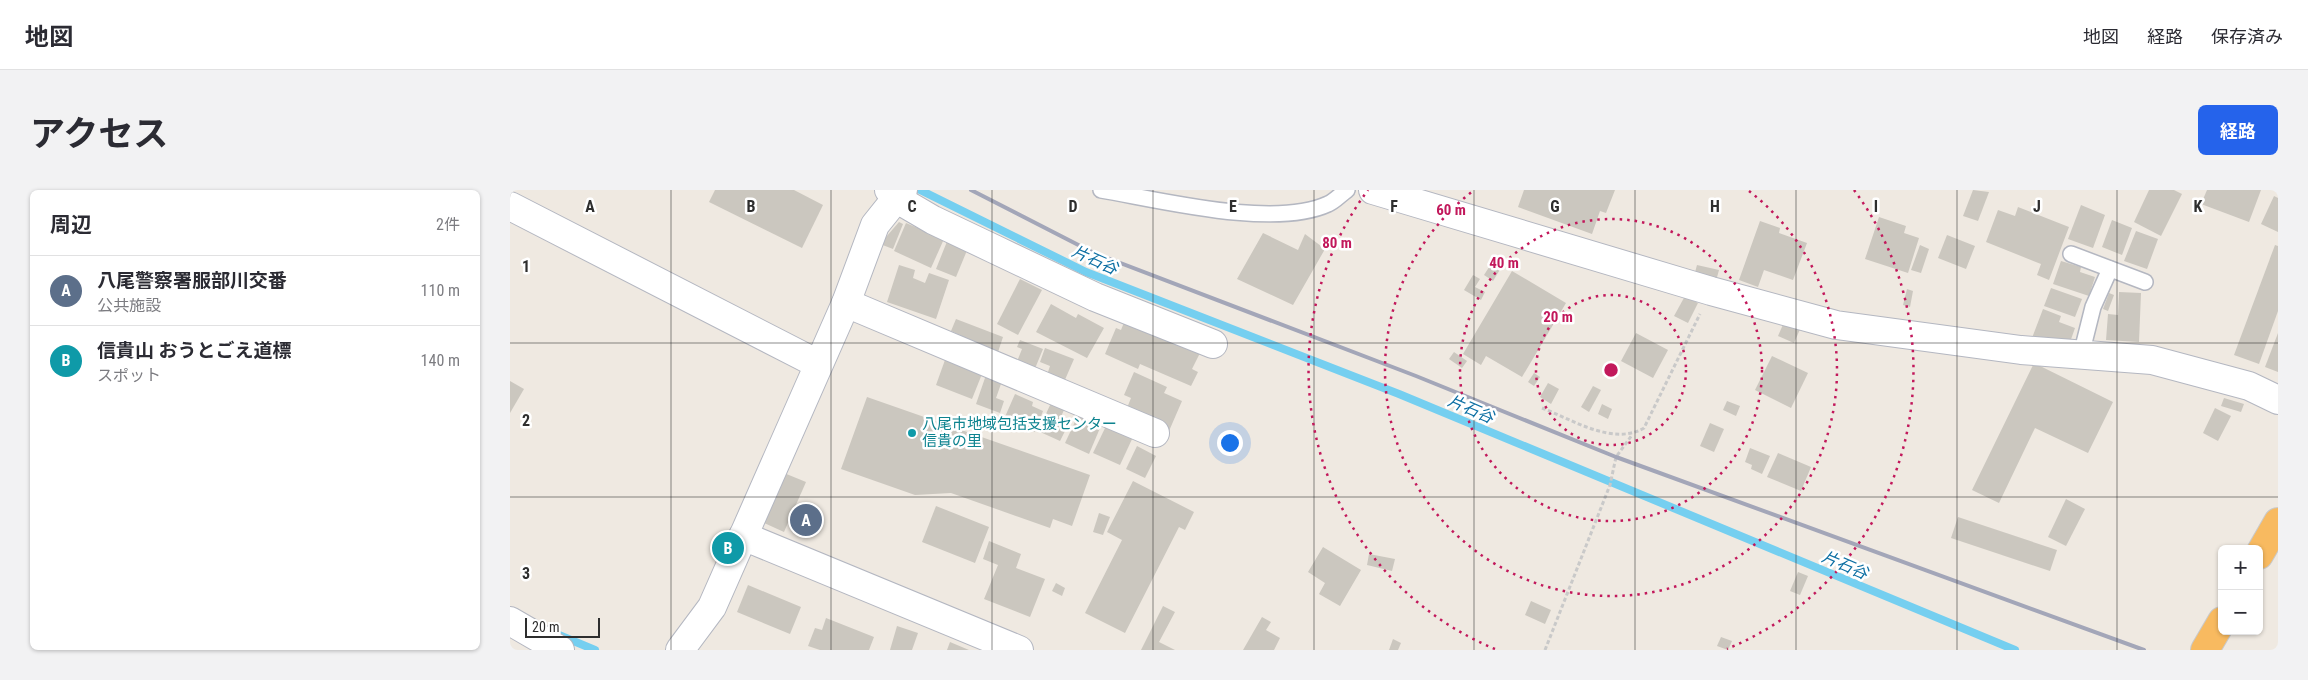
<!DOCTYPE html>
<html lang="ja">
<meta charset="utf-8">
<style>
:root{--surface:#fff;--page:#f2f2f3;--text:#2b2b33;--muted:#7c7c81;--line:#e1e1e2;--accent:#2563eb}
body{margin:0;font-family:"Roboto Condensed","Noto Sans JP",sans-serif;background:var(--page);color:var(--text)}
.controls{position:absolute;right:15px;bottom:15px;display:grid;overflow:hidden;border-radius:8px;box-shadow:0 1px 4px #0004}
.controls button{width:45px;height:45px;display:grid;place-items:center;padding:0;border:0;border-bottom:1px solid var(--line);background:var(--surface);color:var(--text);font:25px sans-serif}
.scale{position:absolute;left:15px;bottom:12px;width:75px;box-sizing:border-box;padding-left:5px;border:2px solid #2e2e2e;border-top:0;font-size:14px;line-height:18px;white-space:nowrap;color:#2e2e2e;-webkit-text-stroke:4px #fff;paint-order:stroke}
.you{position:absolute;left:719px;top:252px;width:18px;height:18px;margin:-12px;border:4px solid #fff;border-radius:50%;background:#1a73e8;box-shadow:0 0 0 8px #1a73e833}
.badge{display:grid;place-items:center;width:32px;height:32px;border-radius:50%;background:var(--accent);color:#fff;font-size:16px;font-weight:700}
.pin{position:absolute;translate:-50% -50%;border:2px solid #fff;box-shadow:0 1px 5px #0006}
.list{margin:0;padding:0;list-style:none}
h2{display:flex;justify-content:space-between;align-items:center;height:65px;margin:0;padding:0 20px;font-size:21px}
h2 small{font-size:16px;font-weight:400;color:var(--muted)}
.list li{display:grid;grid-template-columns:32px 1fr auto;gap:15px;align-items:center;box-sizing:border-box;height:70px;padding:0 20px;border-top:1px solid var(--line)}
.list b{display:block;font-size:19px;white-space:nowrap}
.list p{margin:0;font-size:16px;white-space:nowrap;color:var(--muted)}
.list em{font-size:16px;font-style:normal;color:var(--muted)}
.map{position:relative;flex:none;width:1768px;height:460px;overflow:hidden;border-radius:8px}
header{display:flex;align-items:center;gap:30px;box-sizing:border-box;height:70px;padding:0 25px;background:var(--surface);border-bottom:1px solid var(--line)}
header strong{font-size:24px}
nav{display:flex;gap:28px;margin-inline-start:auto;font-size:18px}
.intro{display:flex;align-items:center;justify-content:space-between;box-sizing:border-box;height:120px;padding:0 30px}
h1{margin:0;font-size:35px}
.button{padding:12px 22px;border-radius:8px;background:var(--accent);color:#fff;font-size:18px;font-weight:700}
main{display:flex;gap:30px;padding:0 30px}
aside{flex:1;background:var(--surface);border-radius:8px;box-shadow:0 1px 4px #0004}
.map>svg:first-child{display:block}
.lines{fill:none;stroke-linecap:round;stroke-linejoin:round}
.stream{stroke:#75cff0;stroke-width:8}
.building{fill:#cbc7bf}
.service-casing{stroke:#b4b7c1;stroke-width:18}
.minor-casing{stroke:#b4b7c1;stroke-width:30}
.trunk-casing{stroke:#c9c9c9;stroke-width:30}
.path{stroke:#c9c9c9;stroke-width:3;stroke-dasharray:4 2.5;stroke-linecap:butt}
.service{stroke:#fff;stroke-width:15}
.minor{stroke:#fff;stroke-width:28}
.trunk{stroke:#f8ba60;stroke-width:28}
.rail{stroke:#a3a6b8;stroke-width:4}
.grid{fill:none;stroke:#2e2e2e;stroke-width:1;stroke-opacity:0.55}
.ring{fill:none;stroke:#c2185b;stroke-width:2.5;stroke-dasharray:2.5 5}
.culture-dot{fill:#0f9aa8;stroke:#fff;stroke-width:2}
.labels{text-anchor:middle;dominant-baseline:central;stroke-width:5;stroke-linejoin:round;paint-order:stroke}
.culture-label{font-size:15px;fill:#0d838f;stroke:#fff;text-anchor:start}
.water-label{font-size:16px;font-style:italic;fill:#0d6fa3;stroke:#fff}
.grid-label{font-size:16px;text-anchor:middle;font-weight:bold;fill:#2e2e2e;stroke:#fff;stroke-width:5;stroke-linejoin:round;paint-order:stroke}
.centre{fill:#c2185b;stroke:#fff;stroke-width:2.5}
.ring-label{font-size:15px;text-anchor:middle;font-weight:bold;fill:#c2185b;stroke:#fff;stroke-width:5;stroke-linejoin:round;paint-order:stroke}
</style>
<header>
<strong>地図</strong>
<nav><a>地図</a><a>経路</a><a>保存済み</a></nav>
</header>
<div class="intro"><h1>アクセス</h1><a class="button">経路</a></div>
<main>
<aside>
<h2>周辺<small>2件</small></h2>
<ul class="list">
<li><span class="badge" style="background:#5c6f8a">A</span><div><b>八尾警察署服部川交番</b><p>公共施設</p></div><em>110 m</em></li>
<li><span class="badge" style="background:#0f9aa8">B</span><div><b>信貴山 おうとごえ道標</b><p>スポット</p></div><em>140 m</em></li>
</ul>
</aside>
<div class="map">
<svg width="1768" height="460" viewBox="0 0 1768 460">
<rect width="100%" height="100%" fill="#efe9e1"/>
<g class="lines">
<!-- stream -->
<g class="stream">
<polyline points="410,0 576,82 889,204 1505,460"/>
<polyline points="49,445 85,460"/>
</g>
</g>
<!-- building -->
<g class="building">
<polygon points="205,0 284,0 313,15 292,58 199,12"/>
<polygon points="1014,0 1105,0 1096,23 1090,21 1082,44 1008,17"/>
<polygon points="1463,0 1479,2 1468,31 1453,26"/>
<polygon points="1639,0 1664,0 1672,4 1651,46 1624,32"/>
<polygon points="1697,0 1751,0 1739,32 1691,14"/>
<polygon points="1764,6 1768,8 1768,42 1751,34"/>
<polygon points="1571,15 1595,25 1583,58 1558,49"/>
<polygon points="1508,17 1559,37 1539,90 1527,85 1531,74 1476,52 1488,20 1505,26"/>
<polygon points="1369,27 1396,36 1394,43 1409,48 1398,83 1355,69"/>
<polygon points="1602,30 1622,38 1612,65 1592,57"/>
<polygon points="1250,31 1270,38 1269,43 1297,53 1283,90 1254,80 1248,97 1229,90"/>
<polygon points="389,32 393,34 383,59 370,54"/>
<polygon points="396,33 434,49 421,78 384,61"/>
<polygon points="1626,41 1648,49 1637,79 1614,71"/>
<polygon points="753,43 788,60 795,44 815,59 783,115 727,89"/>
<polygon points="1437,45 1465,56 1456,79 1428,68"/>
<polygon points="438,49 458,58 446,87 426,79"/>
<polygon points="1410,55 1419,59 1411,83 1401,80"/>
<polygon points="1765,55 1768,56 1768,121 1749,174 1724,165"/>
<polygon points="985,68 994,73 983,91 974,85"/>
<polygon points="1551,71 1571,77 1570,82 1585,87 1579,106 1543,94"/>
<polygon points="389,75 405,80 403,88 415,93 419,83 439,90 426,129 377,112"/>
<polygon points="1187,75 1209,80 1206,91 1184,86"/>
<polygon points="1002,81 1056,113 1012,187 976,166 971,175 953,164"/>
<polygon points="963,85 970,89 965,97 975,102 971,110 954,100"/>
<polygon points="510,89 532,100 508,145 487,134"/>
<polygon points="1541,98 1572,109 1565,127 1534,116"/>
<polygon points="1397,99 1403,101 1400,117 1393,115"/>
<polygon points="1609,102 1631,103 1629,152 1596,150 1598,124 1608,125"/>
<polygon points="1599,103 1604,105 1598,121 1593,119"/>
<polygon points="1175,106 1188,113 1178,133 1164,126"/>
<polygon points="541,114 566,128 568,124 594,138 577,168 526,142"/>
<polygon points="1533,119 1551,126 1549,132 1565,138 1559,155 1522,148"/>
<polygon points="446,129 493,147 487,165 448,150 450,145 441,141"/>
<polygon points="615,130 690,163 682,179 688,182 681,196 630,174 628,179 595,164 606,138 611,140"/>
<polygon points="1275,130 1291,137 1284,153 1268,146"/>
<polygon points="1126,143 1158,160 1143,188 1111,171"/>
<polygon points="1768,143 1768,182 1755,177"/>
<polygon points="510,150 533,159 524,181 506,174 512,159 507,157"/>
<polygon points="535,158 564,169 554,192 537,185 540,176 530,172"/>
<polygon points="944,162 957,171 952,178 939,169"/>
<polygon points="1262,166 1298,183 1281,218 1245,200"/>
<polygon points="435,170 472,184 462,209 426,195"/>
<polygon points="1524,173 1603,212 1578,263 1525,238 1489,313 1462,300"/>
<polygon points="624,182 657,197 654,203 672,211 659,241 617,218 621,208 614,205"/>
<polygon points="1024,183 1030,187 1024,196 1018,192"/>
<polygon points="476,185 492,191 486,208 494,211 490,223 466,214"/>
<polygon points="0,191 14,199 0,223"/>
<polygon points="1038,193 1049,199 1041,214 1030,207"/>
<polygon points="1083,196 1091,200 1079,222 1071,217"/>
<polygon points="505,204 523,212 522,216 533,221 525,242 494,229"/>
<polygon points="357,207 580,285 562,336 543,329 540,338 441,303 405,305 331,279"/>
<polygon points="1714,208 1734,214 1731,222 1711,216"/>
<polygon points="1217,211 1230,216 1226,226 1213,220"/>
<polygon points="541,213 554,220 548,233 557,237 550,251 528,241"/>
<polygon points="1092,214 1102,219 1098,229 1088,224"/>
<polygon points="1705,218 1721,226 1708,251 1693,243"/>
<polygon points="570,221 593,231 579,264 555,253"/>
<polygon points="1200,233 1214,239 1204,262 1190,256"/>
<polygon points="597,234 623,247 610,275 583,263"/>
<polygon points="627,256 646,266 635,288 616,279"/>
<polygon points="1240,258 1260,266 1252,284 1241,279 1242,275 1235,272"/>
<polygon points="1268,263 1301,277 1291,301 1257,287"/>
<polygon points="274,283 296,292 274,342 252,332"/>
<polygon points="623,291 684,322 675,340 669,337 615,443 575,423 612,350 597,342"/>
<polygon points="1556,309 1575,319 1556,356 1538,347"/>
<polygon points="295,312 308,318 296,347 283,341"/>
<polygon points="426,316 479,337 465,373 412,352"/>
<polygon points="589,323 600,327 593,345 583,342"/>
<polygon points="1448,327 1547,360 1540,381 1441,348"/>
<polygon points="479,351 511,364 506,378 535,389 520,427 474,409 488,375 473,369"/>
<polygon points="813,357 851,380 830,416 809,404 815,393 798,382"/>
<polygon points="859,364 885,369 882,381 857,375"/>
<polygon points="1288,382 1298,386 1290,405 1280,401"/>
<polygon points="546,393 555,398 552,406 542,401"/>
<polygon points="238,395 291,417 280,444 227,422"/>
<polygon points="1021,411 1041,420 1035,434 1015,425"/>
<polygon points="653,416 665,422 649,452 665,460 631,460"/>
<polygon points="752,427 761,432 756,440 770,448 764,460 733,460"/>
<polygon points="316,428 364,447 359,460 310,460 298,456 305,438 312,440"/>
<polygon points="387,436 408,443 402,460 380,460"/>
<polygon points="1211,447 1222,451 1218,460 1207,456"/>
<polygon points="883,449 891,453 888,460 879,460"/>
<polygon points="440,452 459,460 437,460"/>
</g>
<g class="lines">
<!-- service casing -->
<g class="service-casing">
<g id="service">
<path d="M591 0C650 10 764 39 818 14 825 11 831 4 837 0"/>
<polyline points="1561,64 1635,92"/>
<polyline points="1571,165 1583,117 1600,79"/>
</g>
</g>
<!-- minor casing -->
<g class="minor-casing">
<g id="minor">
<polyline points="379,0 387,9 423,30 484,59 585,107 703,154"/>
<polyline points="863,0 1201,101 1326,135 1511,160 1642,170 1739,196 1768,210"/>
<polyline points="0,16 308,174"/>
<polyline points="336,113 645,243"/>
<polyline points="233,346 509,460"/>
<polyline points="0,431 50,460"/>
<polyline points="170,460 202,417 336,113 365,35 393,0"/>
</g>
</g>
<!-- trunk casing -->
<g class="trunk-casing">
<g id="trunk">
<polyline points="1749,365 1768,332"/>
<polyline points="1695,460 1712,431"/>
</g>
</g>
<!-- path -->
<g class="path">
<path d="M1032 218C1063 230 1103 256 1134 238L1190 124"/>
<polyline points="1035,460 1100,295 1106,267 1122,245"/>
</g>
<!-- service -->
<use href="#service" class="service"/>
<!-- minor -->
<use href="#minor" class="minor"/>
<!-- trunk -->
<use href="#trunk" class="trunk"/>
<!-- rail -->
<polyline class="rail" points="461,0 584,63 906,186 1106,267 1634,460"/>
</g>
<!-- grid -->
<path class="grid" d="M161 0V460M321 0V460M482 0V460M643 0V460M804 0V460M964 0V460M1125 0V460M1286 0V460M1447 0V460M1607 0V460M0 153H1768M0 307H1768"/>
<!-- distance rings -->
<g class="ring">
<circle cx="1101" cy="180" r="75"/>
<circle cx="1101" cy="180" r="151"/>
<path d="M1239 1A226 226 0 1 1 963 1"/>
<path d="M985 459A302 302 0 0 1 858 0M1344 0A302 302 0 0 1 1217 459"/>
</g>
<!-- markers -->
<circle class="culture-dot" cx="402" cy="243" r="5"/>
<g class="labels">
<!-- culture labels -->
<g class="culture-label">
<text x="412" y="234">八尾市地域包括支援センター<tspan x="412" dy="17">信貴の里</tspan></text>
</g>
<!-- water labels -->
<g class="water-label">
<text transform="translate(585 70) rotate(24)">片石谷</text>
<text transform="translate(961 219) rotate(23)">片石谷</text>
<text transform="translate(1335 375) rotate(23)">片石谷</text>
</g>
</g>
<g class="grid-label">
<text x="80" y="22">A</text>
<text x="241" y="22">B</text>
<text x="402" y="22">C</text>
<text x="563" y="22">D</text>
<text x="723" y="22">E</text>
<text x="884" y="22">F</text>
<text x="1045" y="22">G</text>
<text x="1205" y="22">H</text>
<text x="1366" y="22">I</text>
<text x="1527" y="22">J</text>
<text x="1688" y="22">K</text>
<text x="16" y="82">1</text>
<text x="16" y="236">2</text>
<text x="16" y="389">3</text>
</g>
<circle cx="1101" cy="180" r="8" class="centre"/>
<g class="ring-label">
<text x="941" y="25">60 m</text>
<text x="827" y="58">80 m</text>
<text x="994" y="78">40 m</text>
<text x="1048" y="132">20 m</text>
</g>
</svg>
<div class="controls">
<button>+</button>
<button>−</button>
</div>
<div class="scale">20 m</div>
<div class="you"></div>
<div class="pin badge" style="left:296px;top:330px;background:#5c6f8a">A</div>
<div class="pin badge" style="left:218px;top:358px;background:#0f9aa8">B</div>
</div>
</main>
